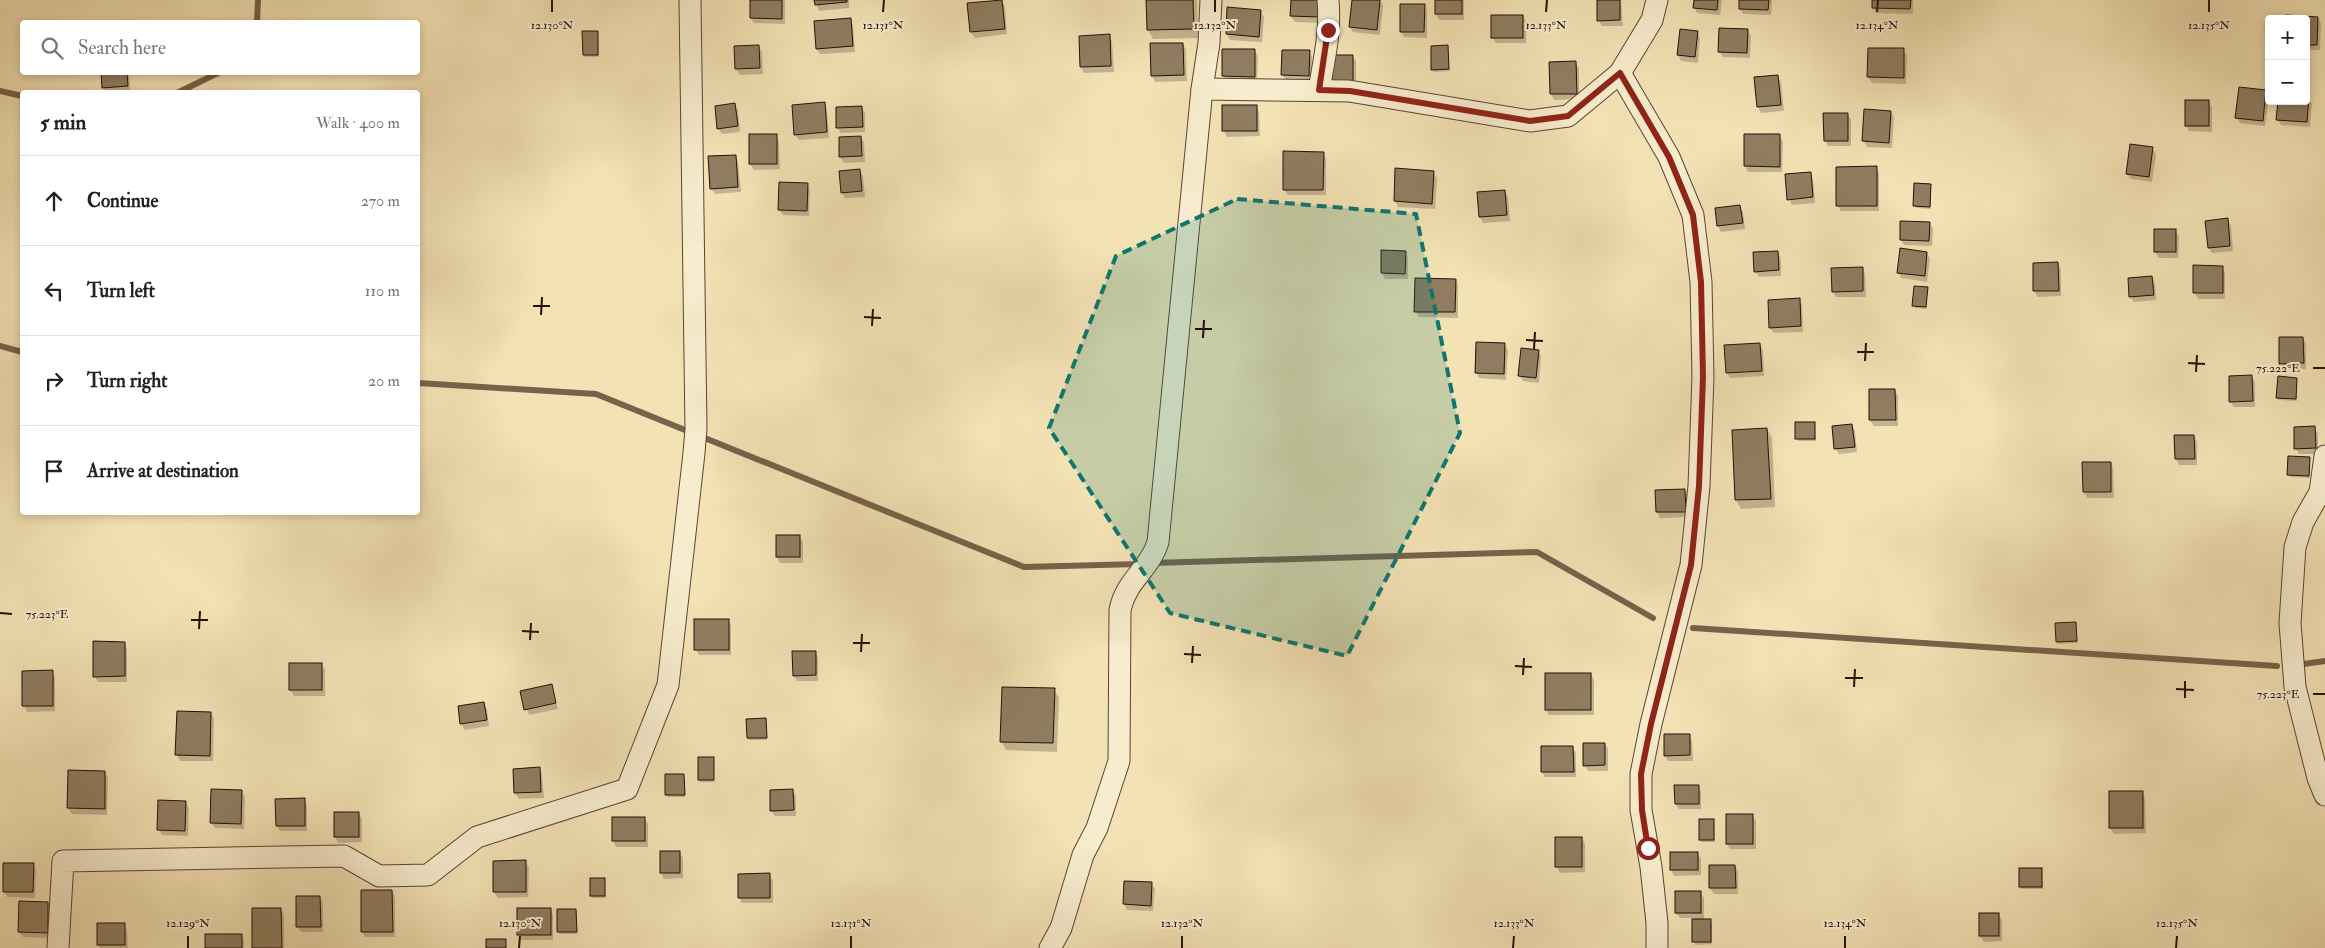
<!DOCTYPE html>
<meta charset="utf-8">
<style>
:root{--surface:#fff;--page:#f2f2f2;--text:#222;--muted:#767676;--line:#e0e0e0}
body{margin:0;font-family:"IM FELL Double Pica",serif;background:var(--page);color:var(--text)}
.controls{position:absolute;right:15px;top:15px;display:grid;overflow:hidden;border-radius:5px;box-shadow:0 2px 8px #0003}
.controls button{width:45px;height:45px;display:grid;place-items:center;padding:0;border:0;border-bottom:1px solid var(--line);background:var(--surface);color:var(--text);font:25px sans-serif}
.stop{position:absolute;width:15px;height:15px;margin:-11px;border:4px solid #8f2418;border-radius:50%;background:#fff}
.stop.end{background:#8f2418;border-color:#fff;box-shadow:0 1px 5px #0008}
.list{margin:0;padding:0;list-style:none}
h2{display:flex;justify-content:space-between;align-items:center;height:65px;margin:0;padding:0 20px;font-size:21px}
h2 small{font-size:16px;font-weight:400;color:var(--muted)}
.list li{display:grid;grid-template-columns:32px 1fr auto;gap:15px;align-items:center;box-sizing:border-box;height:90px;padding:0 20px;border-top:1px solid var(--line)}
.list b{display:block;font-size:19px;white-space:nowrap}
.list em{font-size:16px;font-style:normal;color:var(--muted)}
.icon{flex:none;width:28px;height:28px;fill:none;stroke:currentColor;stroke-width:2;stroke-linecap:round;stroke-linejoin:round}
.map{position:relative;flex:none;width:2325px;height:948px;overflow:hidden}
.search{position:absolute;background:var(--surface);box-shadow:0 2px 8px #0003;left:20px;top:20px;width:400px;height:55px;display:flex;align-items:center;gap:12px;box-sizing:border-box;padding:0 18px;border-radius:5px;color:var(--muted);font-size:19px}
.panel{position:absolute;background:var(--surface);box-shadow:0 2px 8px #0003;left:20px;top:90px;width:400px;height:425px;border-radius:5px}
.map>svg:first-child{display:block}
.shadow{fill:#0003}
.lines{fill:none;stroke-linecap:round;stroke-linejoin:round}
.stream{stroke:#77624b;stroke-width:6}
.building{fill:#907d61;stroke:#250f07}
.minor-casing{stroke:#584432;stroke-width:23}
.minor{stroke:#f7ecce;stroke-width:21}
.route{stroke:#8f2418;stroke-width:6}
.marked{fill:#0f766e;fill-opacity:0.2;stroke:#0f766e;stroke-width:4;stroke-dasharray:10 6;stroke-linejoin:round}
.ticks{fill:none;stroke:#250f07;stroke-width:2}
.ticks-label{font-size:12px;text-anchor:middle;fill:#250f07;stroke:#f7ecce;stroke-width:4;stroke-linejoin:round;paint-order:stroke}
</style>
<div class="map">
<svg width="2325" height="948" viewBox="0 0 2325 948">
<rect width="100%" height="100%" fill="#f3e2b4"/>
<filter id="stains"><feTurbulence type="fractalNoise" baseFrequency=".004" numOctaves="4"/><feColorMatrix values="0 0 0 0 .2 0 0 0 0 .09 0 0 0 0 .02 0 0 0 .5 -.17"/></filter>
<radialGradient id="worn" r=".72"><stop offset=".6" stop-color="#630" stop-opacity="0"/><stop offset="1" stop-color="#630" stop-opacity=".3"/></radialGradient>
<!-- shadow -->
<g class="shadow">
<polygon points="752,0 785,0 785,24 754,23 751,18"/>
<polygon points="815,0 849,0 849,8 819,11"/>
<polygon points="1148,0 1197,0 1198,38 1153,39 1148,30"/>
<polygon points="1292,0 1323,0 1321,23 1295,22 1291,16"/>
<polygon points="1353,0 1380,0 1383,5 1380,35 1353,32 1350,27"/>
<polygon points="1436,0 1464,0 1464,20 1439,20 1436,14"/>
<polygon points="1598,0 1621,0 1623,26 1602,26 1599,20"/>
<polygon points="1695,0 1722,0 1720,15 1697,13 1694,7"/>
<polygon points="1741,0 1772,0 1771,15 1743,14 1740,8"/>
<polygon points="1873,0 1913,0 1913,14 1876,13 1873,8"/>
<polygon points="1001,1 1005,6 1007,34 975,38 971,32 969,4"/>
<polygon points="1424,5 1427,11 1427,38 1404,37 1401,31"/>
<polygon points="1229,9 1260,11 1264,17 1262,42 1230,40 1227,34"/>
<polygon points="1523,16 1526,22 1526,43 1496,43 1493,38"/>
<polygon points="2318,18 2321,23 2320,50 2306,50 2306,19"/>
<polygon points="850,19 853,25 855,52 820,54 817,49"/>
<polygon points="1681,30 1697,33 1700,38 1698,63 1681,61 1678,55"/>
<polygon points="1747,30 1751,35 1750,58 1723,57 1719,51"/>
<polygon points="598,32 599,57 585,57 584,54"/>
<polygon points="1109,36 1112,41 1114,72 1084,73 1081,67 1080,37"/>
<polygon points="1183,44 1186,50 1187,81 1155,82 1152,76"/>
<polygon points="758,46 762,52 763,74 740,75 736,69 735,47"/>
<polygon points="1447,46 1450,71 1434,72 1433,70"/>
<polygon points="1869,49 1903,50 1907,55 1906,84 1872,83 1868,77"/>
<polygon points="1254,50 1258,56 1257,82 1227,82 1224,76"/>
<polygon points="1309,52 1312,57 1312,81 1286,80 1282,75"/>
<polygon points="1352,56 1356,61 1356,88 1335,88"/>
<polygon points="1575,62 1579,68 1579,99 1554,100 1551,94"/>
<polygon points="102,72 129,72 130,91 106,92 104,87"/>
<polygon points="1778,77 1781,82 1784,111 1761,113 1758,107 1756,78"/>
<polygon points="2266,91 2269,98 2265,126 2240,123 2236,117"/>
<polygon points="2308,98 2312,104 2310,127 2281,125 2278,120"/>
<polygon points="2209,102 2212,107 2212,132 2189,131 2186,125"/>
<polygon points="824,104 827,109 829,138 799,140 795,135"/>
<polygon points="735,105 738,110 740,132 722,134 718,128"/>
<polygon points="1223,106 1256,106 1259,112 1260,136 1227,137 1224,131"/>
<polygon points="861,107 865,113 865,132 841,133 837,127"/>
<polygon points="1865,111 1890,112 1894,117 1892,148 1867,147 1864,141"/>
<polygon points="1847,114 1851,120 1851,146 1828,146 1825,140"/>
<polygon points="776,135 779,141 780,169 754,170 750,164"/>
<polygon points="1779,136 1783,141 1782,172 1748,172 1745,166"/>
<polygon points="861,137 864,143 865,162 844,163 840,157"/>
<polygon points="2152,148 2156,154 2152,182 2131,179 2127,174"/>
<polygon points="1323,153 1326,159 1326,195 1288,195 1284,189"/>
<polygon points="735,156 738,162 741,192 715,194 711,188"/>
<polygon points="1876,168 1879,173 1879,211 1841,211 1837,205"/>
<polygon points="860,170 863,176 865,197 845,198 842,193"/>
<polygon points="1397,170 1433,172 1437,178 1435,209 1398,207 1395,201"/>
<polygon points="1810,174 1813,179 1815,203 1792,205 1789,199"/>
<polygon points="807,184 810,190 809,216 783,215 779,210"/>
<polygon points="1930,185 1931,209 1916,208 1915,206"/>
<polygon points="1505,192 1508,197 1510,221 1483,223 1480,217 1478,193"/>
<polygon points="1739,206 1743,212 1745,229 1721,232 1718,226 1716,209"/>
<polygon points="2227,220 2231,225 2233,251 2212,253 2209,248"/>
<polygon points="1929,223 1933,229 1932,246 1904,245 1901,240"/>
<polygon points="2155,230 2175,231 2179,236 2178,258 2159,258 2155,252"/>
<polygon points="1405,252 1408,258 1408,279 1385,279 1382,273"/>
<polygon points="1777,252 1781,258 1781,276 1759,277 1755,271"/>
<polygon points="1927,253 1930,259 1927,282 1901,278 1898,272"/>
<polygon points="2058,264 2061,269 2061,296 2038,297 2034,291"/>
<polygon points="2222,267 2225,272 2225,299 2198,299 2195,293"/>
<polygon points="1862,268 1865,274 1866,297 1836,297 1833,292"/>
<polygon points="2152,277 2155,283 2156,300 2134,302 2130,296"/>
<polygon points="1455,280 1458,285 1458,318 1419,317 1416,312"/>
<polygon points="1927,288 1927,309 1915,308 1914,305"/>
<polygon points="1799,300 1802,305 1803,332 1774,333 1770,328"/>
<polygon points="2303,338 2306,344 2306,369 2284,369 2281,363"/>
<polygon points="1504,344 1508,350 1506,380 1479,378 1476,372"/>
<polygon points="1759,344 1763,350 1764,376 1730,378 1727,372"/>
<polygon points="1538,351 1541,356 1539,383 1523,381 1519,375"/>
<polygon points="2252,377 2255,382 2255,407 2234,407 2230,401"/>
<polygon points="2297,379 2297,401 2279,400 2277,398"/>
<polygon points="1870,391 1895,391 1898,396 1898,426 1874,426 1870,420"/>
<polygon points="1796,423 1814,423 1816,441 1798,441"/>
<polygon points="1852,425 1855,431 1857,452 1839,454 1836,449"/>
<polygon points="2314,428 2318,433 2318,454 2299,454 2296,449"/>
<polygon points="1767,429 1772,438 1775,507 1741,509 1736,500"/>
<polygon points="2194,436 2197,442 2197,465 2179,465 2176,459"/>
<polygon points="2309,458 2310,478 2290,477 2289,474"/>
<polygon points="2084,463 2110,463 2113,468 2114,498 2087,498 2084,492"/>
<polygon points="1656,491 1685,491 1688,496 1689,517 1660,518 1657,512"/>
<polygon points="777,536 799,536 803,542 803,563 780,563 777,557"/>
<polygon points="728,620 731,626 731,655 699,655 696,650"/>
<polygon points="2075,623 2078,643 2059,644 2058,642"/>
<polygon points="124,643 127,649 127,682 98,682 95,676"/>
<polygon points="815,652 818,658 818,681 797,681 794,675"/>
<polygon points="290,664 321,664 325,670 325,696 294,696 290,690"/>
<polygon points="52,672 55,677 55,711 27,712 24,706"/>
<polygon points="1591,674 1594,680 1594,715 1549,715 1546,710"/>
<polygon points="551,685 558,709 529,715 521,692"/>
<polygon points="1054,690 1059,698 1057,752 1006,750 1001,741"/>
<polygon points="484,703 487,709 489,726 465,730 461,724 459,707"/>
<polygon points="211,713 214,719 213,761 180,761 177,755"/>
<polygon points="766,720 767,740 749,740 748,738"/>
<polygon points="1689,735 1692,741 1693,761 1668,761 1665,755"/>
<polygon points="1605,744 1608,749 1608,771 1588,771 1585,765"/>
<polygon points="1573,748 1576,753 1576,777 1545,777 1542,772"/>
<polygon points="713,759 714,782 700,782 699,780"/>
<polygon points="539,768 542,774 544,798 519,799 515,793 514,770"/>
<polygon points="69,771 105,772 108,778 107,815 72,814 68,808"/>
<polygon points="684,775 685,797 668,797 666,795"/>
<polygon points="1698,786 1701,792 1701,809 1679,809 1676,804"/>
<polygon points="241,791 245,797 244,829 215,828 211,823"/>
<polygon points="793,791 796,796 796,816 775,816 771,810"/>
<polygon points="2142,792 2145,798 2146,833 2114,834 2110,828"/>
<polygon points="304,800 307,805 307,831 280,831 277,826"/>
<polygon points="185,802 189,808 188,836 162,835 159,830"/>
<polygon points="358,813 362,819 362,842 338,843 335,837"/>
<polygon points="1752,815 1756,821 1756,849 1730,849 1727,844"/>
<polygon points="613,818 644,818 648,824 648,847 616,847 613,841"/>
<polygon points="1714,820 1715,842 1701,842 1700,840"/>
<polygon points="1582,838 1585,844 1585,872 1560,873 1557,867"/>
<polygon points="679,852 683,858 683,878 664,879 661,873"/>
<polygon points="1697,853 1701,859 1701,875 1674,876 1671,870"/>
<polygon points="525,862 529,867 528,897 498,898 494,892"/>
<polygon points="33,865 36,870 35,898 7,897 4,891"/>
<polygon points="1735,866 1738,872 1738,894 1714,894 1710,888"/>
<polygon points="2042,870 2043,889 2021,889 2020,886"/>
<polygon points="769,875 773,880 773,903 742,903 739,897"/>
<polygon points="604,879 606,898 592,898 591,896"/>
<polygon points="1151,883 1155,889 1153,911 1127,910 1124,904"/>
<polygon points="392,891 395,897 395,937 365,937 362,931"/>
<polygon points="1700,892 1704,898 1704,921 1710,921 1712,923 1712,944 1695,945 1693,918 1680,918 1676,913"/>
<polygon points="320,897 323,903 323,932 301,932 297,926"/>
<polygon points="48,903 51,909 50,938 23,937 19,932"/>
<polygon points="281,909 284,915 284,948 254,948"/>
<polygon points="550,909 553,915 553,940 522,940 518,935"/>
<polygon points="576,910 577,934 560,934 558,931"/>
<polygon points="1998,914 2002,920 2002,941 1984,942 1980,936"/>
<polygon points="124,924 127,930 128,948 100,948 98,945"/>
<polygon points="241,935 244,941 244,948 206,948"/>
</g>
<g class="lines">
<!-- stream -->
<g class="stream">
<polyline points="257,22 258,0"/>
<polyline points="0,91 22,96"/>
<polyline points="179,92 220,72"/>
<polyline points="0,346 22,352"/>
<polyline points="418,383 596,394 1024,567 1140,564"/>
<polyline points="1152,563 1537,552 1653,618"/>
<polyline points="1693,628 2277,666"/>
<polyline points="2304,664 2325,661"/>
</g>
</g>
<!-- building -->
<g class="building">
<polygon points="750,0 782,0 782,19 750,18"/>
<polygon points="814,0 847,0 847,2 815,5"/>
<polygon points="1002,0 1005,29 970,32 967,3"/>
<polygon points="1146,0 1193,0 1194,29 1147,30"/>
<polygon points="1291,0 1320,0 1319,17 1290,16"/>
<polygon points="1352,0 1380,0 1377,30 1349,27"/>
<rect x="1435" y="0" width="27" height="14"/>
<polygon points="1597,0 1620,0 1620,20 1597,21"/>
<polygon points="1694,0 1718,0 1717,10 1693,8"/>
<polygon points="1739,0 1769,0 1768,10 1739,9"/>
<polygon points="1872,0 1911,0 1910,9 1872,8"/>
<polygon points="1400,4 1425,4 1424,32 1400,32"/>
<polygon points="1227,7 1261,10 1259,37 1226,34"/>
<rect x="1491" y="15" width="32" height="23"/>
<polygon points="2286,15 2318,17 2317,45 2306,45 2306,19 2286,19"/>
<polygon points="851,18 853,46 816,49 814,21"/>
<polygon points="1719,28 1748,29 1747,53 1718,52"/>
<polygon points="1680,29 1698,31 1695,57 1677,55"/>
<polygon points="582,31 598,31 598,55 583,55"/>
<polygon points="1110,34 1111,66 1080,67 1079,36"/>
<polygon points="1150,43 1183,43 1184,75 1151,76"/>
<polygon points="759,45 760,68 735,69 734,46"/>
<polygon points="1448,45 1449,69 1431,70 1431,46"/>
<polygon points="1868,48 1904,48 1904,78 1867,77"/>
<polygon points="1222,49 1255,49 1255,77 1222,76"/>
<polygon points="1282,50 1310,50 1309,76 1281,75"/>
<polygon points="1330,55 1353,55 1353,82 1331,82"/>
<polygon points="1576,61 1577,94 1550,94 1549,62"/>
<polygon points="101,72 127,72 128,86 102,88"/>
<polygon points="1778,75 1781,105 1757,107 1754,77"/>
<polygon points="2239,87 2266,90 2263,121 2235,118"/>
<polygon points="2306,97 2309,97 2307,122 2276,120 2278,101 2306,101"/>
<rect x="2185" y="100" width="24" height="26"/>
<polygon points="825,102 827,132 794,135 792,105"/>
<polygon points="735,103 738,126 717,129 715,106"/>
<rect x="1222" y="105" width="35" height="26"/>
<polygon points="862,106 863,127 836,128 836,107"/>
<polygon points="1864,109 1891,111 1889,143 1862,141"/>
<polygon points="1823,113 1848,113 1848,141 1824,141"/>
<rect x="749" y="134" width="28" height="30"/>
<polygon points="1744,134 1780,134 1780,167 1744,166"/>
<polygon points="861,136 862,156 839,157 839,137"/>
<polygon points="2130,144 2153,147 2149,177 2126,174"/>
<polygon points="1283,151 1324,152 1323,190 1283,190"/>
<polygon points="736,155 738,187 710,189 708,156"/>
<polygon points="1877,166 1877,206 1836,206 1836,167"/>
<polygon points="1395,168 1434,171 1432,204 1394,201"/>
<polygon points="860,169 862,191 841,193 839,171"/>
<polygon points="1811,172 1813,197 1787,200 1785,174"/>
<polygon points="779,182 808,183 807,211 778,210"/>
<polygon points="1914,183 1931,184 1930,207 1913,206"/>
<polygon points="1505,190 1507,215 1479,217 1477,192"/>
<polygon points="1740,205 1743,223 1717,226 1715,208"/>
<polygon points="2228,218 2230,246 2208,248 2205,221"/>
<polygon points="1900,221 1930,222 1929,241 1900,240"/>
<rect x="2154" y="229" width="22" height="23"/>
<polygon points="1900,248 1927,252 1925,276 1897,273"/>
<polygon points="1381,250 1406,251 1405,274 1381,273"/>
<polygon points="1778,251 1779,270 1754,272 1753,252"/>
<polygon points="2058,262 2059,291 2033,291 2033,263"/>
<polygon points="2193,265 2223,266 2223,293 2193,293"/>
<polygon points="1863,267 1863,291 1832,292 1831,268"/>
<polygon points="2152,276 2154,295 2129,297 2128,278"/>
<polygon points="1415,278 1456,279 1455,312 1414,312"/>
<polygon points="1914,286 1928,287 1926,307 1912,306"/>
<polygon points="1800,298 1801,326 1769,328 1768,300"/>
<polygon points="2279,337 2303,337 2304,363 2279,364"/>
<polygon points="1476,342 1505,343 1504,374 1475,373"/>
<polygon points="1760,343 1762,371 1726,373 1724,345"/>
<polygon points="1521,348 1539,350 1536,378 1518,376"/>
<polygon points="2252,375 2253,401 2229,402 2229,376"/>
<polygon points="2278,376 2297,378 2296,399 2276,398"/>
<polygon points="1869,389 1895,389 1896,420 1869,420"/>
<rect x="1795" y="422" width="20" height="17"/>
<polygon points="1852,424 1855,447 1834,449 1832,426"/>
<polygon points="2315,426 2316,448 2294,449 2294,427"/>
<polygon points="1767,428 1771,499 1735,500 1732,430"/>
<polygon points="2174,435 2194,435 2195,459 2175,459"/>
<polygon points="2288,456 2310,457 2309,476 2287,475"/>
<polygon points="2082,462 2111,462 2111,492 2083,492"/>
<polygon points="1685,489 1686,512 1656,512 1655,490"/>
<rect x="776" y="535" width="24" height="22"/>
<rect x="694" y="619" width="35" height="31"/>
<polygon points="2076,622 2077,641 2056,642 2055,623"/>
<polygon points="93,641 125,642 125,676 93,677"/>
<polygon points="792,651 816,651 816,675 793,676"/>
<rect x="289" y="663" width="33" height="27"/>
<polygon points="53,670 53,706 22,706 22,671"/>
<rect x="1545" y="673" width="46" height="37"/>
<polygon points="552,684 556,703 524,710 520,691"/>
<polygon points="1002,687 1055,688 1053,743 1000,742"/>
<polygon points="484,702 487,720 460,724 458,706"/>
<polygon points="177,711 211,712 210,756 175,755"/>
<polygon points="766,718 767,738 747,738 746,719"/>
<polygon points="1664,734 1690,734 1690,755 1664,756"/>
<polygon points="1583,743 1605,743 1605,765 1583,766"/>
<polygon points="1541,746 1573,746 1574,772 1541,772"/>
<rect x="698" y="757" width="16" height="23"/>
<polygon points="540,767 541,792 514,793 513,769"/>
<polygon points="68,770 105,771 105,809 67,808"/>
<polygon points="665,774 684,774 685,795 665,795"/>
<polygon points="1674,785 1699,785 1699,804 1675,804"/>
<polygon points="211,789 242,790 241,824 210,823"/>
<polygon points="793,789 794,810 770,811 770,790"/>
<rect x="2109" y="791" width="34" height="37"/>
<polygon points="305,798 305,826 276,826 275,799"/>
<polygon points="158,800 186,801 185,831 157,830"/>
<rect x="334" y="812" width="25" height="25"/>
<rect x="1726" y="814" width="27" height="30"/>
<rect x="612" y="817" width="33" height="24"/>
<rect x="1699" y="819" width="15" height="21"/>
<rect x="1555" y="837" width="27" height="30"/>
<rect x="660" y="851" width="20" height="22"/>
<rect x="1670" y="852" width="28" height="18"/>
<polygon points="526,860 526,892 493,892 493,861"/>
<polygon points="3,863 34,863 33,892 3,892"/>
<polygon points="1709,865 1735,865 1736,888 1709,888"/>
<rect x="2019" y="868" width="23" height="19"/>
<polygon points="770,873 770,898 738,898 738,874"/>
<rect x="590" y="878" width="15" height="18"/>
<polygon points="1124,881 1152,882 1151,906 1123,904"/>
<polygon points="361,890 392,890 393,932 361,932"/>
<rect x="1675" y="891" width="26" height="22"/>
<polygon points="296,896 320,896 321,927 296,927"/>
<polygon points="19,901 48,902 48,933 18,932"/>
<polygon points="252,908 281,908 282,948 252,948"/>
<rect x="517" y="908" width="34" height="27"/>
<polygon points="557,909 576,909 577,932 557,932"/>
<rect x="1979" y="913" width="20" height="23"/>
<rect x="1692" y="919" width="19" height="23"/>
<rect x="97" y="923" width="28" height="22"/>
<rect x="205" y="934" width="37" height="14"/>
<rect x="486" y="939" width="20" height="9"/>
</g>
<g class="lines">
<!-- minor casing -->
<g class="minor-casing">
<g id="minor">
<polyline points="1620,73 1669,157 1693,215 1701,282 1703,377 1699,486 1691,565 1651,724 1641,774 1641,810 1651,867 1657,923 1657,948"/>
<polyline points="1202,89 1209,43 1211,0"/>
<path d="M1319 90C1324 60 1331 31 1328 0"/>
<polyline points="2325,456 2320,492 2303,522 2295,547 2290,623 2295,687 2318,778 2325,795"/>
<polyline points="58,948 63,861 344,856 379,876 428,875 477,837 627,789 668,685 694,453 696,429 690,0"/>
<path d="M1050 948 1061 928 1083 855 1097 828 1119 761 1120 610C1126 580 1150 569 1158 542L1202 89 1349 91 1530 121 1568 116 1620 73 1652 20 1657 0"/>
</g>
</g>
<!-- minor -->
<use href="#minor" class="minor"/>
</g>
<g class="lines">
<!-- route -->
<polyline class="route" points="1328,30 1319,90 1350,91 1530,121 1568,116 1620,73 1669,157 1693,215 1701,282 1703,377 1699,486 1691,565 1651,724 1641,774 1642,810 1648,848"/>
</g>
<!-- marked area -->
<path class="marked" d="M1237 199 1416 214 1460 433 1347 656 1170 613 1049 428 1116 256Z"/>
<!-- ticks -->
<path class="ticks" d="M552 12V0M883 12 884 0M1215 12V0M1546 12 1547 0M1877 12 1878 0M2209 12V0M533 306H550M541 315 542 297M864 317 881 318M872 326 873 309M1195 329H1212M1203 338 1204 320M1526 340 1543 341M1534 349 1535 332M1857 352H1874M1865 361 1866 343M2188 363 2205 364M2313 368H2325M2196 372 2197 355M0 613 12 614M191 620H208M199 629 200 611M522 631 539 632M530 640 531 623M853 643H870M861 652 862 634M1184 654 1201 655M1192 663 1193 646M1515 666 1532 667M1523 675 1524 658M1845 678H1863M1854 687 1855 669M2176 689 2194 690M2313 694H2325M2185 698V681M188 948V936M519 948 520 936M851 948V936M1182 948V936M1513 948 1514 936M1845 948V936M2176 948 2177 936"/>
<g class="ticks-label">
<text x="552" y="29">12.130°N</text>
<text x="883" y="29">12.131°N</text>
<text x="1215" y="29">12.132°N</text>
<text x="1546" y="29">12.133°N</text>
<text x="1877" y="29">12.134°N</text>
<text x="2209" y="29">12.135°N</text>
<text x="2278" y="372">75.222°E</text>
<text x="47" y="618">75.223°E</text>
<text x="2278" y="698">75.223°E</text>
<text x="188" y="927">12.129°N</text>
<text x="520" y="927">12.130°N</text>
<text x="851" y="927">12.131°N</text>
<text x="1182" y="927">12.132°N</text>
<text x="1514" y="927">12.133°N</text>
<text x="1845" y="927">12.134°N</text>
<text x="2177" y="927">12.135°N</text>
</g>
<rect width="100%" height="100%" filter="url(#stains)"/>
<rect width="100%" height="100%" fill="url(#worn)"/>
</svg>
<div class="controls">
<button>+</button>
<button>−</button>
</div>
<div class="stop" style="left:1648px;top:848px"></div>
<div class="stop end" style="left:1328px;top:30px"></div>
<div class="search"><svg class="icon" aria-label="search" viewBox="0 0 24 24"><circle cx="10" cy="10" r="6"/><path d="M15 15l6 6"/></svg>Search here</div>
<section class="panel">
<h2>5 min<small>Walk · 400 m</small></h2>
<ul class="list">
<li><svg class="icon" aria-label="ahead" viewBox="0 0 24 24"><path d="M12 20V5M6 11l6-6 6 6"/></svg><div><b>Continue</b></div><em>270 m</em></li>
<li><svg class="icon" aria-label="left" viewBox="0 0 24 24"><path d="M17 20v-9H6M10 6l-5 5 5 5"/></svg><div><b>Turn left</b></div><em>110 m</em></li>
<li><svg class="icon" aria-label="right" viewBox="0 0 24 24"><path d="M7 20v-9h11M14 6l5 5-5 5"/></svg><div><b>Turn right</b></div><em>20 m</em></li>
<li><svg class="icon" aria-label="arrive" viewBox="0 0 24 24"><path d="M6 21V4h12l-3 4 3 4H6"/></svg><div><b>Arrive at destination</b></div></li>
</ul>
</section>
</div>
